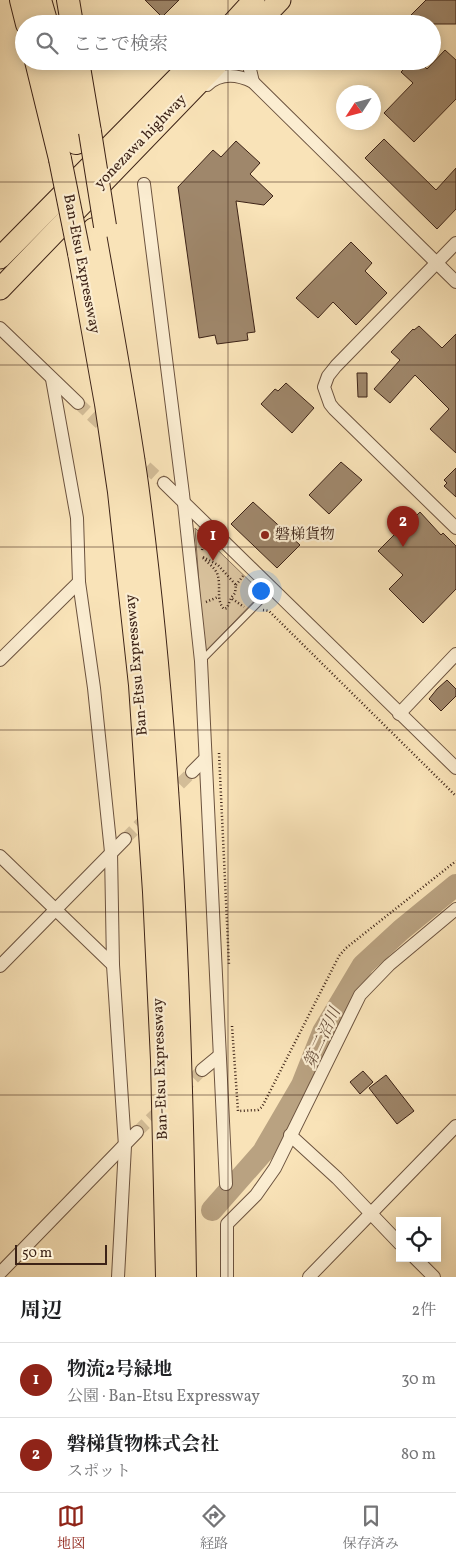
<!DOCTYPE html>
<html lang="ja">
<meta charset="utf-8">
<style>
:root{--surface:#fff;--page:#f6f6f6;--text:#202124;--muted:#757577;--line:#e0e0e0;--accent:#8f2418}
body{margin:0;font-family:Vollkorn,"Noto Serif JP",serif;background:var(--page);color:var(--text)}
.controls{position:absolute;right:15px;bottom:15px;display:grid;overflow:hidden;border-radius:0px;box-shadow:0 2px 12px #0003}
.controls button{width:45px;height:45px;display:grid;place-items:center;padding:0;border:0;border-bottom:1px solid var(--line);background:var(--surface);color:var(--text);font:25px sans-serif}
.compass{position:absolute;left:336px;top:85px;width:45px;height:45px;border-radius:50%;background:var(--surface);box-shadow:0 2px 12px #0003;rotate:234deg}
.scale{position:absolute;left:15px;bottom:12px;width:92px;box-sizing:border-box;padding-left:5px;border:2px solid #3d2317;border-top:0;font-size:14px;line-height:18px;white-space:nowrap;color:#3d2317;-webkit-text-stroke:4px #fbedd1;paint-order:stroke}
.you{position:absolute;left:260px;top:590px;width:18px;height:18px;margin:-12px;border:4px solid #fff;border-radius:50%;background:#1a73e8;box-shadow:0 0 0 8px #1a73e833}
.badge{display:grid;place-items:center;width:32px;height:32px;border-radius:50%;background:var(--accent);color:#fff;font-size:16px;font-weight:700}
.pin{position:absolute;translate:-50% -41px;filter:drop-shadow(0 1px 2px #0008)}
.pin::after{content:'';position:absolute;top:26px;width:18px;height:15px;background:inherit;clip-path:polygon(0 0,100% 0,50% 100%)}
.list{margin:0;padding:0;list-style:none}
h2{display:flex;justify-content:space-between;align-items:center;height:65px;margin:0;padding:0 20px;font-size:21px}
h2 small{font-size:16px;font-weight:400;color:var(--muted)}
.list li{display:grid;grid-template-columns:32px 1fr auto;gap:15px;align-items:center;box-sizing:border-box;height:75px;padding:0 20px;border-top:1px solid var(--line)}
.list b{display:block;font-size:19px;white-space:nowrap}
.list p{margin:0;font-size:16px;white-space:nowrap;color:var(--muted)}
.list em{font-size:16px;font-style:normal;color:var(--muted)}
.icon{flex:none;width:28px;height:28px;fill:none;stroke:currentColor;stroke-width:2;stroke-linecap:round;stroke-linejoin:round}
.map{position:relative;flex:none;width:456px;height:1277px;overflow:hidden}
.search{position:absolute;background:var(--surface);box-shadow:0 2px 12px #0003;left:15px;right:15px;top:15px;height:55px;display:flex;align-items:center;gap:12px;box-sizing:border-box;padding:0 18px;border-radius:28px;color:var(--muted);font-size:19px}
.sheet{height:215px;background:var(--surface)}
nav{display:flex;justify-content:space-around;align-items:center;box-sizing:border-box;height:70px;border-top:1px solid var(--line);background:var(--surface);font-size:14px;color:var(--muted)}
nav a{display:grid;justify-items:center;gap:2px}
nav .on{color:var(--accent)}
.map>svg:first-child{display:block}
.green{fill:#d9c29d;stroke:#8b725a}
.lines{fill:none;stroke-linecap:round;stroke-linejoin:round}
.river{stroke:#b9a281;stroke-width:22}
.building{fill:#9f876b;stroke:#3d2317}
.minor-tunnel{stroke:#d3bd98;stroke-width:12;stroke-dasharray:12 6;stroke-linecap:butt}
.service-casing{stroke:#6c533f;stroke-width:8}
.minor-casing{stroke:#6c533f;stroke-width:14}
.trunk-casing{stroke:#3d2317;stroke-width:23}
.motorway-casing{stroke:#3d2317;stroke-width:24}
.path{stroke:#3d2317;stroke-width:2.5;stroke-dasharray:1 2.5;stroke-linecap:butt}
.service{stroke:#fbedd1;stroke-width:6}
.minor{stroke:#fbedd1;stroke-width:12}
.trunk{stroke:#f9e3b8;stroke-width:21}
.motorway{stroke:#f9e3b8;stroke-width:22}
.motorway-bridge-casing{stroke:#3d2317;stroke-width:24;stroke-linecap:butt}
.motorway-bridge{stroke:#f9e3b8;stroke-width:22}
.grid{fill:none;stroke:#3d2317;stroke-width:1;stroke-opacity:0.55}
.poi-dot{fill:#8f2418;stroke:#fbedd1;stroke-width:2}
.labels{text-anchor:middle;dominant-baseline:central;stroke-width:4.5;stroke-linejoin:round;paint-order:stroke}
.street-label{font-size:15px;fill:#3d2317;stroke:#fbedd1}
.poi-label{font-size:15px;fill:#3d2317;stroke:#fbedd1;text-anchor:start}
.water-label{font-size:16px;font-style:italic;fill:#684f3c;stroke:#fbedd1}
</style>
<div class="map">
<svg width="456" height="1277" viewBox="0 0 456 1277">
<rect width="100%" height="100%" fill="#f9e3b8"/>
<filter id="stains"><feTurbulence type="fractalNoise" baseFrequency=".004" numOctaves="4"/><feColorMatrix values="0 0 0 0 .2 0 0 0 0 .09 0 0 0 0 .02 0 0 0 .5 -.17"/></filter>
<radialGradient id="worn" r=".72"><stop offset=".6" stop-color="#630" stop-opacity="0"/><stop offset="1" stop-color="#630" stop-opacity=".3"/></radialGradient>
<!-- green -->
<polygon class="green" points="195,528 262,593 204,653"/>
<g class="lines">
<!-- river -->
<polyline class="river" points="212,1210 263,1152 302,1085 323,1032 363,965 401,930 456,885"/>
</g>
<!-- building -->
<g class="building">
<polygon points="145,0 179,0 162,17"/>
<polygon points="426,0 456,0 456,24 402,24"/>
<polygon points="445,50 456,60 456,99 414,142 384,113 413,83 401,72 412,61 419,61 427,69"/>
<polygon points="384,139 436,190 456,168 456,209 437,229 365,158"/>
<polygon points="236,141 260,163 250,174 273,196 264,205 236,201 255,332 247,333 248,340 217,344 215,335 199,338 178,187 213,150 221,157"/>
<polygon points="351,242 372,263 365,271 387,293 356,325 333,302 318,318 296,298"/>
<polygon points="419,326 442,348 456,334 456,453 430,429 449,409 415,375 390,403 374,389 400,360 391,352 413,329 414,330"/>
<polygon points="357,373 367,373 367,397 358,397"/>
<polygon points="286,383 314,408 292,433 261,404 275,389 278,391"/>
<polygon points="341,462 362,480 329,514 309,495"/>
<polygon points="456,468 456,497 444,486 447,483 444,480"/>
<polygon points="253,502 300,545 277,568 231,524"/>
<polygon points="420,512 441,535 443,533 456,546 456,589 423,623 389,589 403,575 378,551 400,529 401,531"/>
<polygon points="447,680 456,689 456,696 441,711 429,699 437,689"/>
<polygon points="363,1071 373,1082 360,1094 350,1082"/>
<polygon points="386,1075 414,1111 397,1124 369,1088"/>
</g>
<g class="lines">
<!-- minor-tunnel -->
<g class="minor-tunnel">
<polyline points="78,403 109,432"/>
<polyline points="133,455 164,483"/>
<polyline points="167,797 192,772"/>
<polyline points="125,839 150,814"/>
<polyline points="181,1091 202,1070"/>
<polyline points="137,1132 164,1106"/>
</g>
<!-- service casing -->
<g class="service-casing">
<polyline id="service" points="202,660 274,587"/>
</g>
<!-- minor casing -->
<g class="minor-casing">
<g id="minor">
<polyline points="248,61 253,82"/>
<path d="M207 85C220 73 237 74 253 82L456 282"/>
<polyline points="144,184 183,494 201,661 226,1184"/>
<polyline points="456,243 336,366 328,376 324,387 330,404 334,409 456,528"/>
<polyline points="0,328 78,403"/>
<polyline points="52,379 77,518 79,582 94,688 111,852 113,965 125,1146 118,1277"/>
<polyline points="164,483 456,768"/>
<polyline points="0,660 79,582"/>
<polyline points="399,714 456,654"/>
<polyline points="192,772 205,759"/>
<polyline points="0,856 113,965"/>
<polyline points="0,966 125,839"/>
<polyline points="202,1070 219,1056"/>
<polyline points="290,1135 337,1178 400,1244"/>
<polyline points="415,1258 434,1277"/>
<polyline points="0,1273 137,1132"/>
<polyline points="227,1277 227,1224 256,1195 275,1168 360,995 389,965 456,909"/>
<polyline points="309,1277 456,1126"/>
</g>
</g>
<!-- trunk casing -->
<g class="trunk-casing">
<g id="trunk">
<polyline points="232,24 254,0"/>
<polyline points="257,24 280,0"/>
<polyline points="0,258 194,61"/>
<polyline points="0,289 220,61"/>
</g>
</g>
<!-- motorway casing -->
<g class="motorway-casing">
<g id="motorway">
<polyline points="21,0 27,24"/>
<polyline points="40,0 47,24"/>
<polyline points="68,0 72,24"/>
<polyline points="36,61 60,159"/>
<polyline points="56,61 76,143"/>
<polyline points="78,61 90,132"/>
<path d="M94 229C109 314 125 399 137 484 172 747 181 1013 185 1277"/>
<polyline points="79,253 106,404 119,492 140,685 154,892 162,1060 167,1277"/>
</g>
</g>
<!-- path -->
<g class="path">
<polyline points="202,550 205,539"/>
<polyline points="203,557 218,565 236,585 235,593 231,598"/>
<path d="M203 558C207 562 214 567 217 573 222 586 215 599 224 609L227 608 231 598 244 607"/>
<polyline points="236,585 243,576"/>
<polyline points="206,602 218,597"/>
<polyline points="263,610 269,611 456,796"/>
<polyline points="219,753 229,965"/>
<polyline points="232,1026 238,1111 258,1110 262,1107 339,956 346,948 456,861"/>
</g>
<!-- service -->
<use href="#service" class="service"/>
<!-- minor -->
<use href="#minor" class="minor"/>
<!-- trunk -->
<use href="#trunk" class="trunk"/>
<!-- motorway -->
<use href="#motorway" class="motorway"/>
<!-- motorway-bridge casing -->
<g class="motorway-bridge-casing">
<g id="motorway-bridge">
<polyline points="90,132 105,226"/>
<polyline points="60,159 79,253"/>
</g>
</g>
<!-- motorway-bridge -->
<use href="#motorway-bridge" class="motorway-bridge"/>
</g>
<!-- grid -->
<path class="grid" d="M228 0V24M228 61V1277M0 182H456M0 365H456M0 547H456M0 730H456M0 912H456M0 1095H456"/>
<!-- markers -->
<circle class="poi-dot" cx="265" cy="535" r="5"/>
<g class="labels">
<!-- street labels -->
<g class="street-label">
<text transform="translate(141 142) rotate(-46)">yonezawa highway</text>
<text transform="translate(81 264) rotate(79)">Ban-Etsu Expressway</text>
<text transform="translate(137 665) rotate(-95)">Ban-Etsu Expressway</text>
<text transform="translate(161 1069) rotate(-92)">Ban-Etsu Expressway</text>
</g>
<!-- poi labels -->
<g class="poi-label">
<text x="275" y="535">磐梯貨物</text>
</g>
<!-- water labels -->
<g class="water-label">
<text transform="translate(323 1038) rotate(-65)">第二沼川</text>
</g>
</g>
<rect width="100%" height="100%" filter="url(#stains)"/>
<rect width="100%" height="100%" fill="url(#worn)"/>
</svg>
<div class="controls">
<button><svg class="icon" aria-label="locate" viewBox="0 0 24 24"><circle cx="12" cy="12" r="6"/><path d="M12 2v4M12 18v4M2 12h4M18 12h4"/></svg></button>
</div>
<svg class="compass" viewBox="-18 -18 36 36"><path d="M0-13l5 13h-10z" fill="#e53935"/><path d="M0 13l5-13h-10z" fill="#757577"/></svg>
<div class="scale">50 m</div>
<div class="you"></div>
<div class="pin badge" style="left:213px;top:561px">1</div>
<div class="pin badge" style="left:403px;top:547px">2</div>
<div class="search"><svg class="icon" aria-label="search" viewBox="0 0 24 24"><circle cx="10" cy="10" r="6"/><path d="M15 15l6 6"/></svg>ここで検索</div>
</div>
<section class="sheet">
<h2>周辺<small>2件</small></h2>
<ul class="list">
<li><span class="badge">1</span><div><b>物流2号緑地</b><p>公園 · Ban-Etsu Expressway</p></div><em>30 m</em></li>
<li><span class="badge">2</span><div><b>磐梯貨物株式会社</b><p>スポット</p></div><em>80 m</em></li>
</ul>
</section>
<nav>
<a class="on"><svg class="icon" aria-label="map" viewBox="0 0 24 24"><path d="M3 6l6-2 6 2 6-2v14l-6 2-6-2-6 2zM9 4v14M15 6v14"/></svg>地図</a>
<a><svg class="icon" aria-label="directions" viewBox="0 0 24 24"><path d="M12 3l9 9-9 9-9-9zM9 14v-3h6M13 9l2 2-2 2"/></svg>経路</a>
<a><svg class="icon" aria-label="saved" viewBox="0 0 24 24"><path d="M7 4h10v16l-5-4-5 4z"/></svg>保存済み</a>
</nav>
